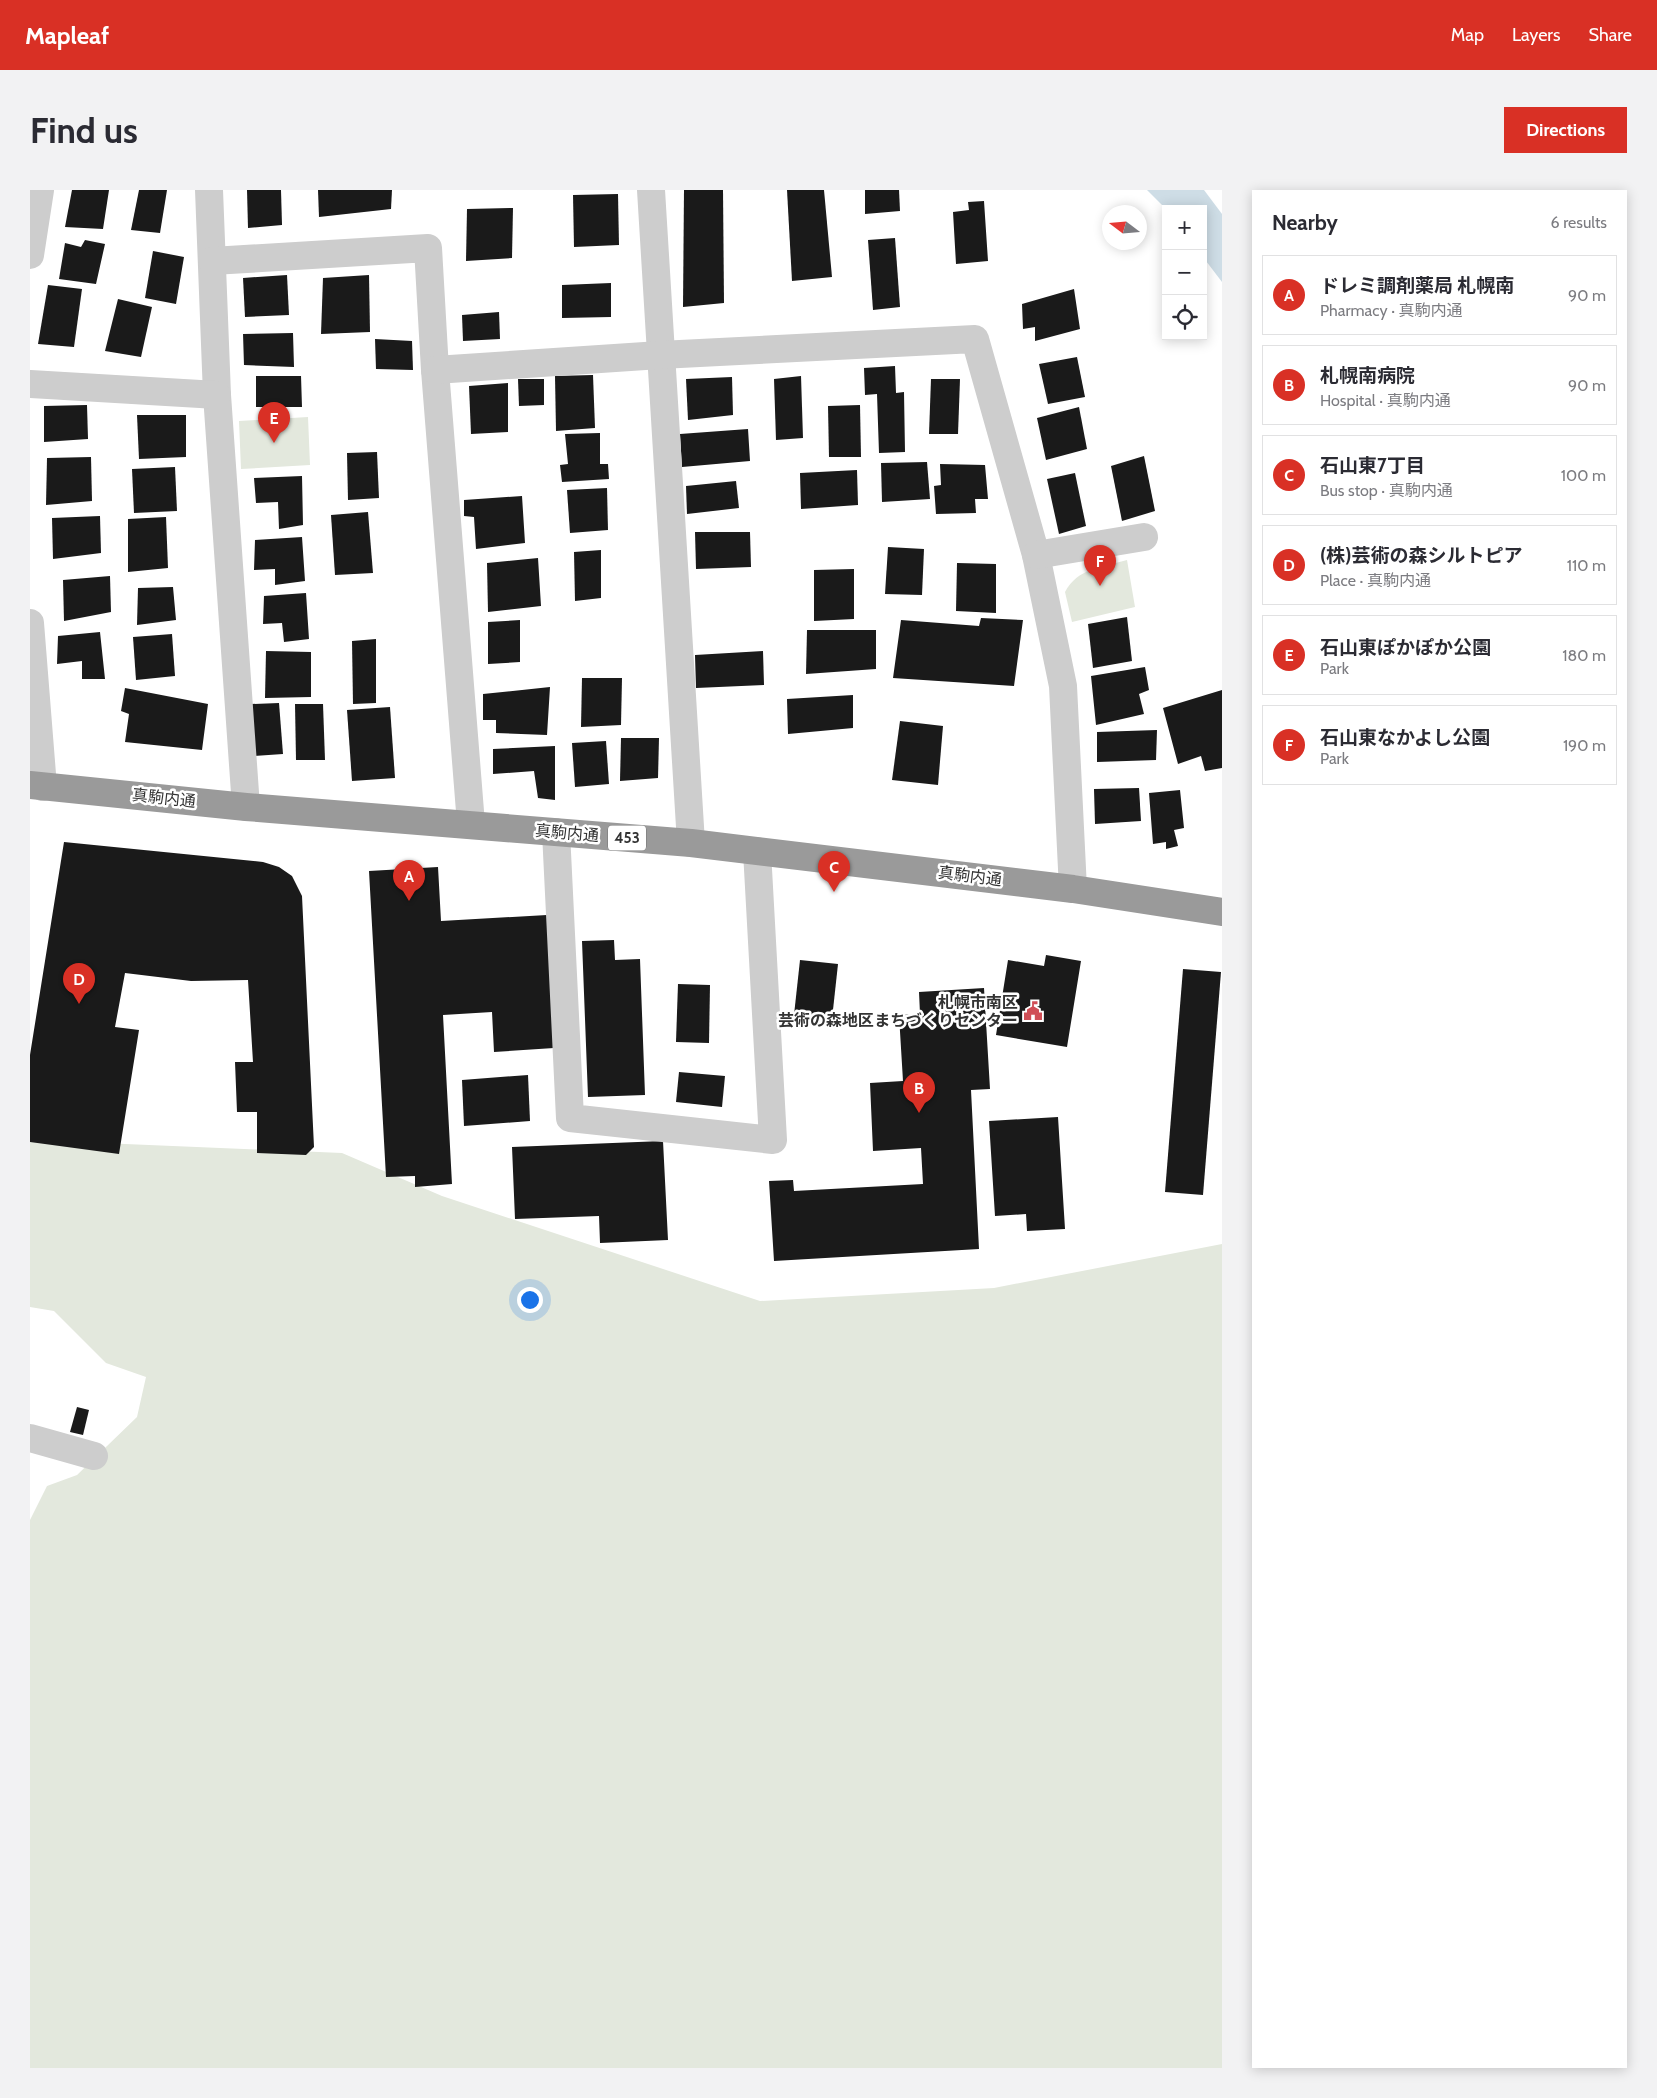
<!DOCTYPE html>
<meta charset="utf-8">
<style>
:root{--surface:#fff;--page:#f2f2f3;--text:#2b2b33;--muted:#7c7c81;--line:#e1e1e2;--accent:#d93025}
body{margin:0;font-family:Cabin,"Noto Sans JP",sans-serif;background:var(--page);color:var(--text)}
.controls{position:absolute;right:15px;top:15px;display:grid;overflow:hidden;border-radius:0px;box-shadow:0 2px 12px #0003}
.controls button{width:45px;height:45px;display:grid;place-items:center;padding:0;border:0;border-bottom:1px solid var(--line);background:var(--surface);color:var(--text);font:25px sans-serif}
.compass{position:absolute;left:1072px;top:15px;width:45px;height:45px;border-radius:50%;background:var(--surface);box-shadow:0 2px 12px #0003;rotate:286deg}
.you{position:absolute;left:499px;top:1109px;width:18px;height:18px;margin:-12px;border:4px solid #fff;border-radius:50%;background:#1a73e8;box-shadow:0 0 0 8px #1a73e833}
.badge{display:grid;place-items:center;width:32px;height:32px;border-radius:50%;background:var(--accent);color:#fff;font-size:16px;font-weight:700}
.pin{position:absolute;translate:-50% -41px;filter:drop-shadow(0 1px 2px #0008)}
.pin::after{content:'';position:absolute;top:26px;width:18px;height:15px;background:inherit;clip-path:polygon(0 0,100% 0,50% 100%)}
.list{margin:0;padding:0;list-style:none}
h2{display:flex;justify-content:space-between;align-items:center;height:65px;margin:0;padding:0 20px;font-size:21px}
h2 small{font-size:16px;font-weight:400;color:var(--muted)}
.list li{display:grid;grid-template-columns:32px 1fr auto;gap:15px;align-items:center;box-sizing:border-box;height:80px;margin:0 10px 10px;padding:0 10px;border:1px solid var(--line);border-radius:0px}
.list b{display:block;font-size:19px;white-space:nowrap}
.list p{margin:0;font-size:16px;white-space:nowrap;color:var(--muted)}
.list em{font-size:16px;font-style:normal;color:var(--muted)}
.icon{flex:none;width:28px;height:28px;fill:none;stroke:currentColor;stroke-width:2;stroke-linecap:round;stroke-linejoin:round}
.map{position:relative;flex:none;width:1192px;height:1878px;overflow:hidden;border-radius:0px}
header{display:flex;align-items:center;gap:30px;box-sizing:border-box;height:70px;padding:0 25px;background:var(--accent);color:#fff}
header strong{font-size:24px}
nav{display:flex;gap:28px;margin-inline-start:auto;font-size:18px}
.intro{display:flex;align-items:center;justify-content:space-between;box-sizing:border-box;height:120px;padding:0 30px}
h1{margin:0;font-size:35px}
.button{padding:12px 22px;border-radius:0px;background:var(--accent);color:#fff;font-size:18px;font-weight:700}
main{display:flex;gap:30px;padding:0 30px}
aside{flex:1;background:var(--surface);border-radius:0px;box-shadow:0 2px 12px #0003}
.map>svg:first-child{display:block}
.green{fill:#e3e8dd}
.water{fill:#cedde6}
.building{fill:#1a1a1a}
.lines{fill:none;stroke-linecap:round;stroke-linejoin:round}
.minor{stroke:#cdcdcd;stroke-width:28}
.highway{stroke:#9a9a9a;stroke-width:28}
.labels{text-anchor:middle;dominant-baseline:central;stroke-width:5;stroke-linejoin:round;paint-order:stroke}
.shield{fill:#fff;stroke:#707070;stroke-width:1}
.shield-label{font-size:15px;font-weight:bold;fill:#333}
.street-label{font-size:16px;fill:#333;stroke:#fff}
.poi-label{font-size:16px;font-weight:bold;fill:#333;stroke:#fff;text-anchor:end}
</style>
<header>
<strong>Mapleaf</strong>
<nav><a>Map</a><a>Layers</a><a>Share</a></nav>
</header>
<div class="intro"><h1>Find us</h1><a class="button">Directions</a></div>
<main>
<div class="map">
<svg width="1192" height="1878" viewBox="0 0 1192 1878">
<rect width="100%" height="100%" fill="#fff"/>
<!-- green -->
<g class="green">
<polygon points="278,227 280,275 211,279 209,231"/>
<path d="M1097 370 1105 417 1042 432 1035 402C1048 378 1072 377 1097 370Z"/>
<polygon points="0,950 312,963 412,1006 730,1111 964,1098 1192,1054 1192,1878 0,1878 0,1330 17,1296 47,1285 107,1227 116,1187 76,1173 24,1121 0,1117"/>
</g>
<!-- water -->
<polygon class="water" points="1117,0 1174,0 1192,24 1192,92 1173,67 1173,19 1136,19"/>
<!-- building -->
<g class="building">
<polygon points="42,0 79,0 73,39 35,37"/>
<polygon points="109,0 137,0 130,43 101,40"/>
<polygon points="217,0 251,0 252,35 218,38"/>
<polygon points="288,0 362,0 361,19 289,27"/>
<polygon points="654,0 693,0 694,113 653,117"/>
<polygon points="757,0 794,0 802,87 762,91"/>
<polygon points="835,0 869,0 870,21 835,24"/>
<polygon points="588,4 589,55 544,57 543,5"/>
<polygon points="954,11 958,71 926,74 923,22 939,20 938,12"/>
<polygon points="483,18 482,68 436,71 437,19"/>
<polygon points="865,48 870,117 843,120 838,50"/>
<polygon points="55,50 75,54 66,94 29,89 35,53 51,57"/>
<polygon points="123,61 154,67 146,114 115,108"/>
<polygon points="257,85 259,125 215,127 213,88"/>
<polygon points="339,85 340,142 291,144 293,88"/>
<polygon points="581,93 581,127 532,128 532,95"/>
<polygon points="18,95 52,99 44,157 8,154"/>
<polygon points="1044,99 1050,139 1005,151 1005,137 993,139 992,114"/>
<polygon points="88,109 122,117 111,167 75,161"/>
<polygon points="469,122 470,149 433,151 432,125"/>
<polygon points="263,143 264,177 214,175 213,144"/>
<polygon points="345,149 382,151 383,180 346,179"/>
<polygon points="1047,167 1055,207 1018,214 1009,174"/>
<polygon points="865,176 866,203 874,202 875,262 849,263 847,204 835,205 834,178"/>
<polygon points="563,185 565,238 526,241 525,186"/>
<polygon points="226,186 271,186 272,217 226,217"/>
<polygon points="771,186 773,248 746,250 744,189"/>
<polygon points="702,187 703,225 658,230 656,189"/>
<polygon points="488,189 514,189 514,215 489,216"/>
<polygon points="901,189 930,189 928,244 899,244"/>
<polygon points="478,193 478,242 441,244 439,196"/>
<polygon points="57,215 58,249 14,252 14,216"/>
<polygon points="830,215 831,267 799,267 798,216"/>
<polygon points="1049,217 1057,259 1016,270 1007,228"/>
<polygon points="107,225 156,225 156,267 109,269"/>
<polygon points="718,239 720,271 652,277 650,244"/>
<polygon points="570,243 570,274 578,274 579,289 532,292 530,275 538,274 535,244"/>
<polygon points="347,262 349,308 318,310 317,263"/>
<polygon points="1114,266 1125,321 1092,331 1081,276"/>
<polygon points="61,267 62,311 16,315 17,268"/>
<polygon points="897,272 900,309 852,312 851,273"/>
<polygon points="910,274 955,275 958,309 945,309 946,323 906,324 904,296 911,295"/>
<polygon points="145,277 147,321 104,323 102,279"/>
<polygon points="827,280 828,315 771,319 770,283"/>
<polygon points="1045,283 1056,336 1029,344 1017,289"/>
<polygon points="272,286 273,335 249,339 248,312 226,313 224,288"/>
<polygon points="706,291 709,318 657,324 656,296"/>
<polygon points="577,298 578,340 540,343 537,300"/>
<polygon points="492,306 495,353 446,359 444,327 434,326 434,310"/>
<polygon points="338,322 343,383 305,385 301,325"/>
<polygon points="70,326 71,363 23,369 22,328"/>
<polygon points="136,327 138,378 98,382 98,329"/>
<polygon points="665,342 720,342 721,377 666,379"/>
<polygon points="272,347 275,391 245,395 245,379 224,380 225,350"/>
<polygon points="858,357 894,359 892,405 855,404"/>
<polygon points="571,360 571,408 545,411 544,362"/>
<polygon points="508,368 511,416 458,422 457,373"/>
<polygon points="927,373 966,374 966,423 926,421"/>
<polygon points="824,379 824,429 784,431 784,380"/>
<polygon points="80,386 81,422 34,431 33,390"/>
<polygon points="143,397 146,430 107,435 108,398"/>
<polygon points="276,403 279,449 254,452 252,433 233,434 234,406"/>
<polygon points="1097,427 1102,471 1063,478 1058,434"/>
<polygon points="951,428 993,430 984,496 863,488 871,430 949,436"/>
<polygon points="490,430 490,472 458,474 458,432"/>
<polygon points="777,440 846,440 846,479 776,484"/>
<polygon points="70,442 75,489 52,489 52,471 27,474 28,446"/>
<polygon points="142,444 145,486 106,490 103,447"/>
<polygon points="346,449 346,513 323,514 322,451"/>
<polygon points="236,461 281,462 281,507 235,508"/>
<polygon points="733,461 734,495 666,498 665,465"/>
<polygon points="1115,477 1119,500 1109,504 1114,524 1066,535 1061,486"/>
<polygon points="552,488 592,488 591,535 551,537"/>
<polygon points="520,497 517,545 466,543 466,530 453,530 453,504"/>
<polygon points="95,498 178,514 172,560 95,552 99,524 91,521"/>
<polygon points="1192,500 1192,578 1175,581 1171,566 1148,574 1133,518"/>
<polygon points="823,505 823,538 758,544 757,509"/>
<polygon points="249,513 253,564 223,566 221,514"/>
<polygon points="265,514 293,514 295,570 266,570"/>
<polygon points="360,517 365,588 322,591 317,520"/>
<polygon points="870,531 913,536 908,595 862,590"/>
<polygon points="1127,540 1126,570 1067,572 1067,542"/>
<polygon points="591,548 629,548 628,588 590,591"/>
<polygon points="576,551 579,594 545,597 542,553"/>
<polygon points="525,556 525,610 508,608 504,581 463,584 463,559"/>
<polygon points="1109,598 1111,631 1065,634 1064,599"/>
<polygon points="1150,600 1154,638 1144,640 1148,656 1136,659 1136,652 1123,654 1119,603"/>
<polygon points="34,652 233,672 249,677 262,686 272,706 284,957 276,965 227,963 227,922 207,922 205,872 223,872 218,790 161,791 95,783 85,837 109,840 89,964 0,952 0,865"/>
<polygon points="408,677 411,731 517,725 524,858 464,862 462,822 413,825 422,994 385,997 385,986 356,987 339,681"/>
<polygon points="584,750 585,770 610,769 615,905 558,907 552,751"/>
<polygon points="1016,765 1051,771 1037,857 966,845 978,770 1014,776"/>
<polygon points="770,770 808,774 802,829 764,825"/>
<polygon points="1153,779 1191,782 1173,1005 1135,1002"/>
<polygon points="648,794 680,795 679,853 646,852"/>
<polygon points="954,798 960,899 941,900 949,1059 744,1071 739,991 763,990 764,1001 893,994 891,958 843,961 840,893 873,891 869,825 890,824 889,802"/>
<polygon points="649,882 695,886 692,917 646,912"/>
<polygon points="498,885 500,931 434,936 432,890"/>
<polygon points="1028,927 1035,1039 997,1041 996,1024 965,1026 959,931"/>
<polygon points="633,951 638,1050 570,1053 569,1026 485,1029 482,957"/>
<polygon points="47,1217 59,1220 53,1245 40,1242"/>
</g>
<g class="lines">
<!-- minor -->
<g class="minor">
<polyline points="179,0 187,205 216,617"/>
<polyline points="621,0 661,653"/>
<polyline points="0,65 10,0"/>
<polyline points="182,71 398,58 405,180 441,634"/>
<polyline points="405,180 630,165 945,149 1006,365 1033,496 1043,699"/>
<polyline points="0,194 187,205"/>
<polyline points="1006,365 1114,347"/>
<polyline points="0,433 13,597"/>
<polyline points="526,642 540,928 743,950 727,661"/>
<polyline points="0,1248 64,1266"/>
</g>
<!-- highway -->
<polyline class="highway" points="0,595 216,617 661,653 1043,699 1192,722"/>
</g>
<!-- icons -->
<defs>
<g id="civic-bare" transform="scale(1.5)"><path d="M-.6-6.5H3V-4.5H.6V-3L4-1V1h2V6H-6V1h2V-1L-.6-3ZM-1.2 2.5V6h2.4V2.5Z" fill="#d04e56" stroke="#fff" stroke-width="2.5" paint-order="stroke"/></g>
</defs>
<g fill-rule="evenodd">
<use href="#civic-bare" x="1003" y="821"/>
</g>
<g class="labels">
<!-- shield labels -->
<rect class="shield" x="578" y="635.5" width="38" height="25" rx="4"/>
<g class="shield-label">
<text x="597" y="648">453</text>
</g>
<!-- street labels -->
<g class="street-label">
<text transform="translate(134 608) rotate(6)">真駒内通</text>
<text transform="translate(537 643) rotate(5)">真駒内通</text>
<text transform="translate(940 686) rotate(7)">真駒内通</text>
</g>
<!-- poi labels -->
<g class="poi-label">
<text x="988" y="812">札幌市南区<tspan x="988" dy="18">芸術の森地区まちづくりセンター</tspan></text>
</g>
</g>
</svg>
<div class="controls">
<button>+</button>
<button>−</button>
<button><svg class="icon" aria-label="locate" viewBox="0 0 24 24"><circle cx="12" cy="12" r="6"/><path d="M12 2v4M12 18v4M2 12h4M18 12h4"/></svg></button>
</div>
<svg class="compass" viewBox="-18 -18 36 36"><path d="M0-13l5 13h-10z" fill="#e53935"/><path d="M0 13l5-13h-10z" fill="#7c7c81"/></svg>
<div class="you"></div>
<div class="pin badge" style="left:379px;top:711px">A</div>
<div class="pin badge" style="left:889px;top:923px">B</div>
<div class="pin badge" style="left:804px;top:702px">C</div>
<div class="pin badge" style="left:49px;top:814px">D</div>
<div class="pin badge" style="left:244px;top:253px">E</div>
<div class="pin badge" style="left:1070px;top:396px">F</div>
</div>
<aside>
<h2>Nearby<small>6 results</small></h2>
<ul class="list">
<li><span class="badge">A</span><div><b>ドレミ調剤薬局 札幌南</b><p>Pharmacy · 真駒内通</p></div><em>90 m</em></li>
<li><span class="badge">B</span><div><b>札幌南病院</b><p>Hospital · 真駒内通</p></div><em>90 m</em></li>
<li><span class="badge">C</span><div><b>石山東7丁目</b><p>Bus stop · 真駒内通</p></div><em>100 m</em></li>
<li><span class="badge">D</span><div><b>(株)芸術の森シルトピア</b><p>Place · 真駒内通</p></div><em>110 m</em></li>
<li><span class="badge">E</span><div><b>石山東ぽかぽか公園</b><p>Park</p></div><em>180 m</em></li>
<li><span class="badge">F</span><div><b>石山東なかよし公園</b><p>Park</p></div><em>190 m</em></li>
</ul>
</aside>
</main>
